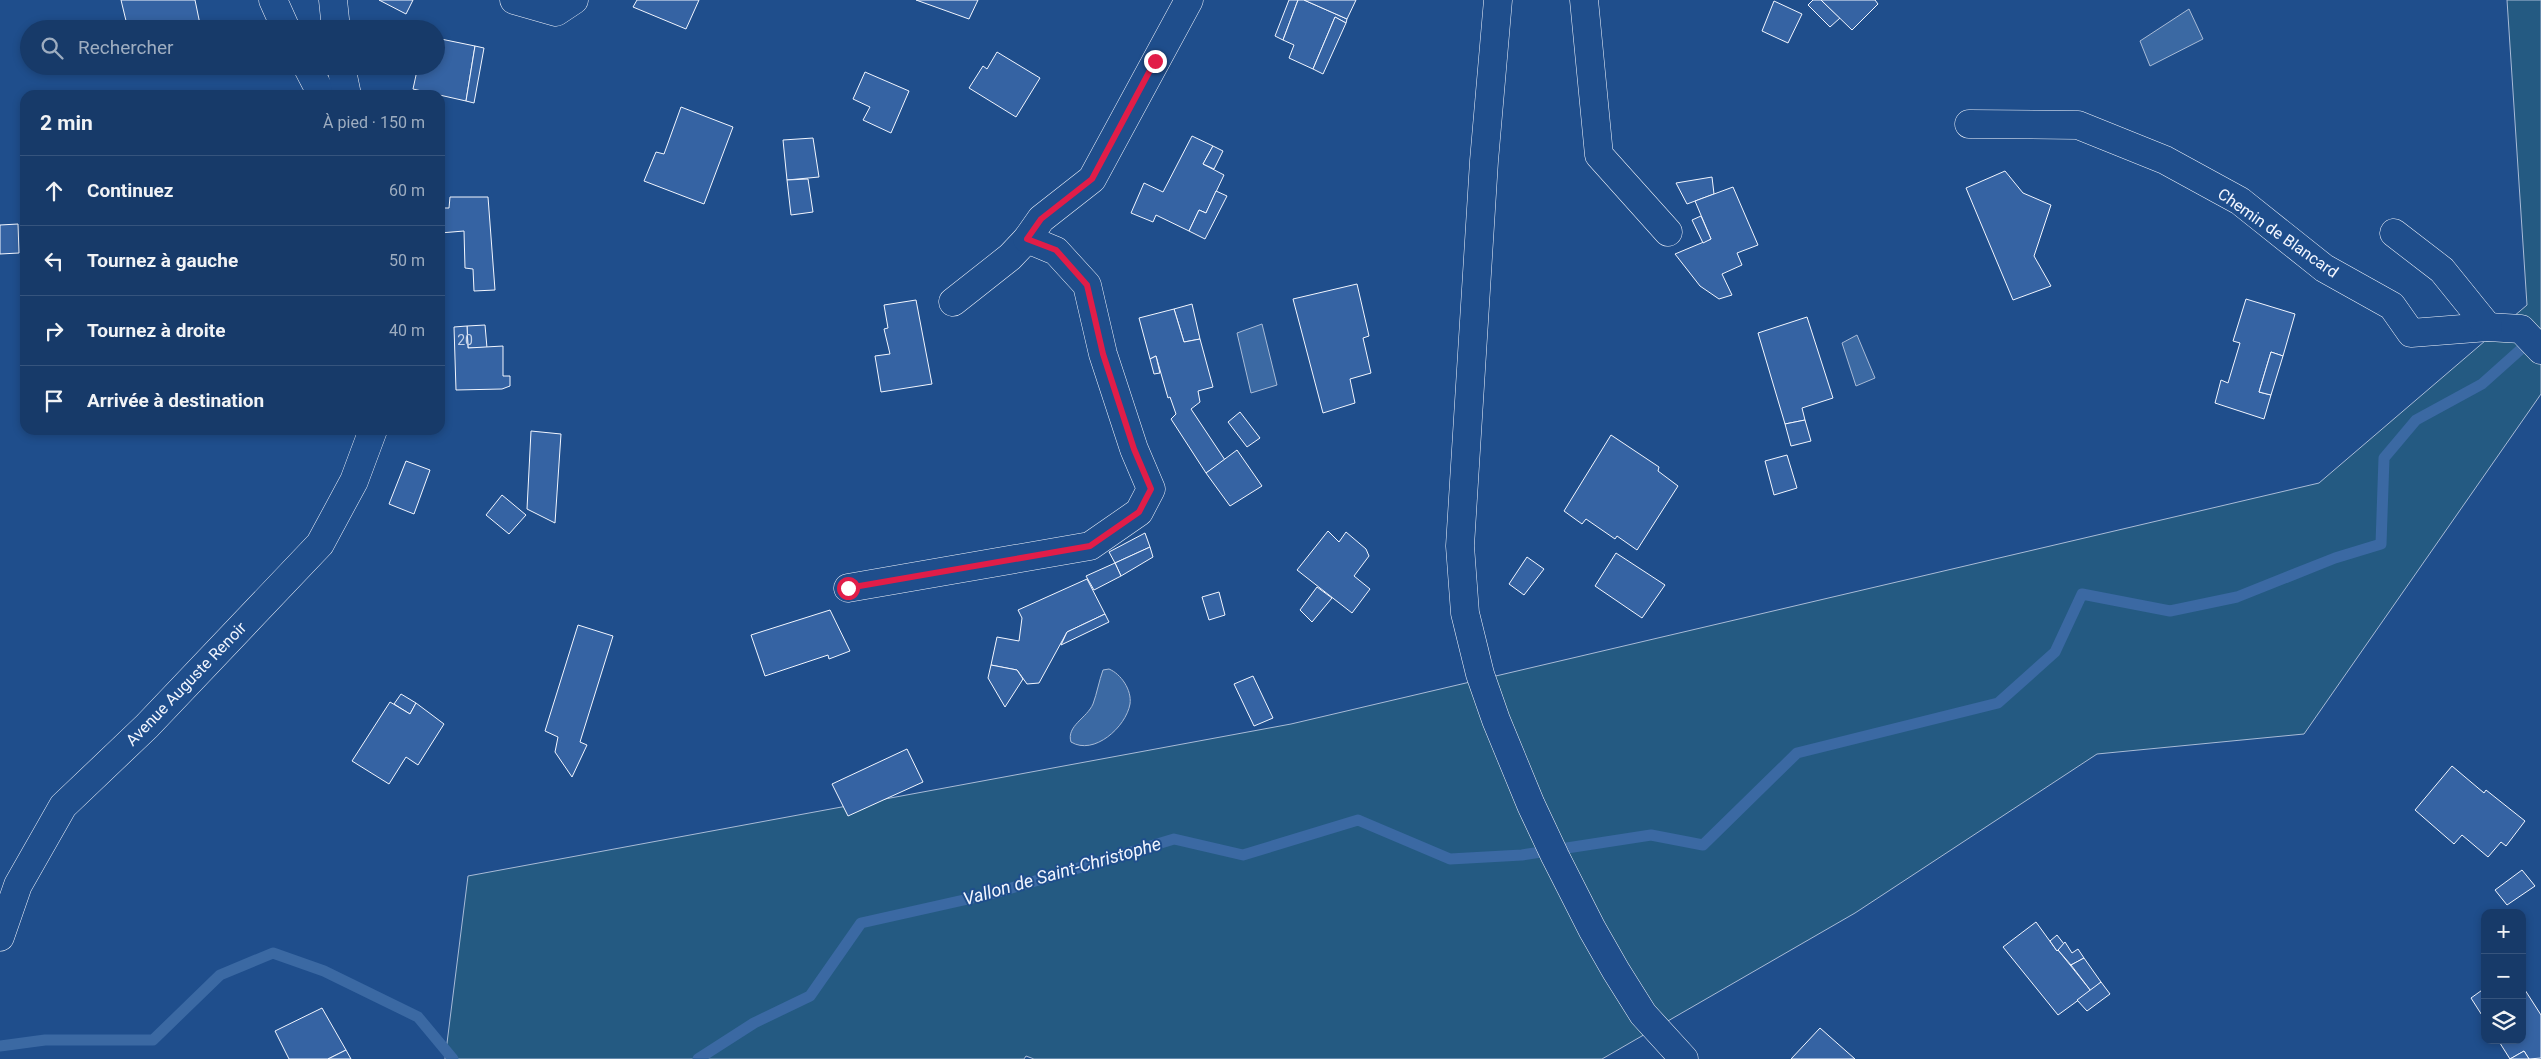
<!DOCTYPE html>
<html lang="fr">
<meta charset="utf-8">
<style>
:root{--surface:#173a69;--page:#20416f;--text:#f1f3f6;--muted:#9eadc0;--line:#36547d}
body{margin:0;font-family:Roboto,sans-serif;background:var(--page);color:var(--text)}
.controls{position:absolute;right:15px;bottom:15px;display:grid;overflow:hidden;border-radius:10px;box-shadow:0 2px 8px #0003}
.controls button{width:45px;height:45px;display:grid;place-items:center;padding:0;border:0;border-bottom:1px solid var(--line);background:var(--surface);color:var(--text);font:25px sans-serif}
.stop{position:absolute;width:15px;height:15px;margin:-11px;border:4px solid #e11d48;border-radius:50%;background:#fff}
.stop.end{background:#e11d48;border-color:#fff;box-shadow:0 1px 5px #0008}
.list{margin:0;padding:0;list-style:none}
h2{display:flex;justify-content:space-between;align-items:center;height:65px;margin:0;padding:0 20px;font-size:21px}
h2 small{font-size:16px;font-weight:400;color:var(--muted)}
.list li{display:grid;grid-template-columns:32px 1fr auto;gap:15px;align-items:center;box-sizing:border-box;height:70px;padding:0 20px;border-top:1px solid var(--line)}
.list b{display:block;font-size:19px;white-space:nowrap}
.list em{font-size:16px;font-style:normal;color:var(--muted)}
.icon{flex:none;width:28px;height:28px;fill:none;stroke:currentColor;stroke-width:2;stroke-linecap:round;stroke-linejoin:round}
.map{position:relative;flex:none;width:2541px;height:1059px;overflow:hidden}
.search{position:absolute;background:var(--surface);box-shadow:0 2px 8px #0003;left:20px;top:20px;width:425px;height:55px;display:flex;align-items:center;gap:12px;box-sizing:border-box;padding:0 18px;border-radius:28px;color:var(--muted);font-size:19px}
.panel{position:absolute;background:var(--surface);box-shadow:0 2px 8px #0003;left:20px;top:90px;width:425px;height:345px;border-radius:15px}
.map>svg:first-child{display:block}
.green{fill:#245a82;stroke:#a8bbd7}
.water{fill:#3b69a3;stroke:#a8bbd7}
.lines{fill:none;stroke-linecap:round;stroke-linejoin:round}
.stream{stroke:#3b69a3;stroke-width:11}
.building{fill:#3563a3;stroke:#f2f6ff}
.minor-casing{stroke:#f2f6ff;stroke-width:29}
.major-casing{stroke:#f2f6ff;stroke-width:29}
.minor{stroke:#1f4e8c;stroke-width:28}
.major{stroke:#1f4e8c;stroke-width:28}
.route{stroke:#e11d48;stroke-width:6}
.labels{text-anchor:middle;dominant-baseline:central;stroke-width:4;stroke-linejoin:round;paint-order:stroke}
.number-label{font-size:14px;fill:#c3d1e8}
.street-label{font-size:16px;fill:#f2f6ff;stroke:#1f4e8c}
.water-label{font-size:18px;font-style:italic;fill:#f2f6ff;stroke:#1f4e8c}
</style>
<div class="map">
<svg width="2541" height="1059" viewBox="0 0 2541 1059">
<rect width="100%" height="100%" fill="#1f4e8c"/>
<!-- green -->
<polygon class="green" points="2507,0 2541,0 2541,394 2304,734 2097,754 1855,913 1602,1059 1034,1059 1026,1056 1024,1059 445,1059 468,876 1291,724 2319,483 2527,305"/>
<!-- water -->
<g class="water">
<polygon points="2189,9 2203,39 2150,66 2140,41"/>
<polygon points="1262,324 1277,385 1251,393 1237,333"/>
<polygon points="1857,335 1875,378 1856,386 1842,343"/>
<path d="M1109 669C1121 674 1132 690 1130 704 1126 727 1094 756 1071 742 1066 726 1087 718 1093 704 1097 693 1099 681 1103 670Z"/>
</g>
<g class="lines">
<!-- stream -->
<g class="stream">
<polyline points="0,1046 45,1040 153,1040 220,975 273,953 324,971 418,1017 453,1059"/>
<polyline points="698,1059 754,1023 810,996 861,923 995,893 1174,839 1243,855 1358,820 1450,859 1522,855 1651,835 1703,845 1797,753 1998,703 2055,652 2082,594 2170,611 2237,597 2335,558 2381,544 2384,458 2416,420 2482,384 2520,350"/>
</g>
</g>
<!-- building -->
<g class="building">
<polygon points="121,0 195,0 201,29 128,29"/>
<polygon points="379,0 413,0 406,14"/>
<polygon points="637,0 699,0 686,29 633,7"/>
<polygon points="916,0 978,0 969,19"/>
<polygon points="1289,0 1298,0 1283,40 1275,36"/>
<polygon points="1298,0 1304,0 1347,19 1346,23 1335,17 1313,69 1289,58 1294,45 1283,40"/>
<polygon points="1304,0 1356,0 1347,19"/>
<polygon points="1813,0 1821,0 1840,18 1830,27 1808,5"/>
<polygon points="1821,0 1875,0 1878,4 1852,30"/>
<polygon points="1774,1 1802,14 1788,43 1762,31"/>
<polygon points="1335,17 1346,23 1323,74 1313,69"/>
<polygon points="436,38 475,46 466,101 413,89 418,66 436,66"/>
<polygon points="475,46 484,48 474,103 466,101"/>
<polygon points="997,52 1040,78 1016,117 969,88 983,66 987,69"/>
<polygon points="865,72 909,91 891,133 863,120 870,107 853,99"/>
<polygon points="681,107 733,127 704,204 644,181 656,152 664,154"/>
<polygon points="1192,136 1213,146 1203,164 1224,175 1206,213 1199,210 1189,231 1156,215 1153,222 1131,213 1144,183 1163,192"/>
<polygon points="813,138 819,177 787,180 783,140"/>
<polygon points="1213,146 1223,151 1214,169 1203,164"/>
<polygon points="2005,171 2023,193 2051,205 2034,256 2051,286 2013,300 1966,188"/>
<polygon points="1712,177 1714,194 1687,204 1676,183"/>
<polygon points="808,179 813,212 791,215 787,180"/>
<polygon points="1733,187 1758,245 1737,253 1742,265 1722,274 1732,295 1719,299 1700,286 1675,254 1711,239 1695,201"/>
<polygon points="1216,191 1227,196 1205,239 1189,231 1199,210 1206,213"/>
<polygon points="450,197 488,197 495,290 474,291 473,269 465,268 464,231 440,233 440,208 449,208"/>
<polygon points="1701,216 1711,239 1703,243 1692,220"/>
<polygon points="18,224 19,253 0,254 0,225"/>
<polygon points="1357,284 1369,336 1363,338 1371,373 1350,379 1355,403 1323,413 1293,299"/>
<polygon points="2246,299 2295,314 2283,356 2271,352 2259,392 2271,395 2264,419 2215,403 2221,380 2228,383 2240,343 2233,341"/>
<polygon points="916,300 932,384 881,392 875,356 890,354 884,329 888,328 884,305"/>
<polygon points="1192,304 1200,339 1184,342 1174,309"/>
<polygon points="1174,309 1184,342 1200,339 1213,387 1198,391 1200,402 1191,409 1225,460 1206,473 1171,419 1176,414 1170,397 1168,398 1156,356 1150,359 1139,318"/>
<polygon points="1807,317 1833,398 1802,408 1805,420 1785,424 1758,333"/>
<polygon points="485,325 487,348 468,348 467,326"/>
<polygon points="467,326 468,348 503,346 503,376 510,376 510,386 502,389 456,390 454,327"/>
<polygon points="2271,352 2283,356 2271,395 2259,392"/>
<polygon points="1156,356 1160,373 1154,374 1150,359"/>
<polygon points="1240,412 1260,438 1247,447 1228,422"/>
<polygon points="1805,420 1811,441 1791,446 1785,424"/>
<polygon points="531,431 561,434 555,523 527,509"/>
<polygon points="1611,435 1659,467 1658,471 1678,486 1637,550 1617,536 1615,539 1586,519 1582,524 1564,511"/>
<polygon points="1237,450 1262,486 1230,506 1206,473"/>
<polygon points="1787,455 1797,488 1774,495 1765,461"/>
<polygon points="406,461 430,470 414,514 389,504"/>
<polygon points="502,495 526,515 509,534 486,515"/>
<polygon points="1328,531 1339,542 1346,532 1366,549 1369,556 1354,576 1370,589 1352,613 1297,570"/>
<polygon points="1145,533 1150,547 1115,563 1109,552"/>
<polygon points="1150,547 1153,557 1121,576 1115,563"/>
<polygon points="1616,553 1665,585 1642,618 1595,586"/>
<polygon points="1527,557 1544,569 1524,595 1509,584"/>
<polygon points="1115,563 1121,576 1094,590 1086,576"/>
<polygon points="1087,579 1105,614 1067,632 1039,683 1027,684 1017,670 991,665 997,637 1019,641 1022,618 1018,610"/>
<polygon points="1317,587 1332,598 1312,622 1300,610"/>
<polygon points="1219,592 1225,615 1209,620 1202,597"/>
<polygon points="830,610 850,651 829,659 828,655 765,676 751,635"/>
<polygon points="1105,614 1109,622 1061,645 1067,632"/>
<polygon points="578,625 613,636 580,742 587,745 572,777 555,752 558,737 545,731"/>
<polygon points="991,665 1017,670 1023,679 1005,707 988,678"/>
<polygon points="1253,676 1273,718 1254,726 1234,684"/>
<polygon points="401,694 416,703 410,714 394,704"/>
<polygon points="390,702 410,714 416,703 444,724 418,765 406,757 389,784 352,761"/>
<polygon points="907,749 923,782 848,816 832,784"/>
<polygon points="2452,766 2484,793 2486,790 2525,821 2506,846 2501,842 2488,857 2462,835 2454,844 2415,810"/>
<polygon points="2522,870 2535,886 2507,905 2495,890"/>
<polygon points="2036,922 2057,951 2058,950 2091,991 2058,1015 2003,947"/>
<polygon points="2057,935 2064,944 2057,951 2050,941"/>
<polygon points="2065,942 2072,953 2078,949 2084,958 2071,965 2058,950"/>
<polygon points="2084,958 2101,982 2091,991 2071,965"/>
<polygon points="2101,982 2110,994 2087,1011 2077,1000"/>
<polygon points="2485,988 2485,1020 2471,998"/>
<polygon points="2525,990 2541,1015 2541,1058 2529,1059 2524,1051 2510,1059 2498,1040 2522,1040 2522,992"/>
<polygon points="322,1008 346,1050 328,1059 289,1059 275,1031"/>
<polygon points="1820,1028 1855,1059 1791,1059"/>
<polygon points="346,1050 351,1059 328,1059"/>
<polygon points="2524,1051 2529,1059 2510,1059"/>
</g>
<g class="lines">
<!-- minor casing -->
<g class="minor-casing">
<g id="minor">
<polyline points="273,0 286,29"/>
<polyline points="514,0 556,12 574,0"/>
<polyline points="1584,0 1599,155 1668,232"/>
<polyline points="307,66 322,95"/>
<polyline points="1969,124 2078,125 2165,160 2240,201 2324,268 2392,306 2411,333 2488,327 2521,329 2541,350"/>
<polyline points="2394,233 2442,270 2488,327"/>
<polyline points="953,302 1010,257 1027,239 1041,219 1092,179 1189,0"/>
<polyline points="848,588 1090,546 1139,512 1151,489 1134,449 1103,354 1087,285 1056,251 1027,239"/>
</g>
</g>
<!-- major casing -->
<g class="major-casing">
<g id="major">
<polyline points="333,0 336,29"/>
<polyline points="1498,0 1484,161 1460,546 1465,613 1480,674 1496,720 1531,805 1555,856 1592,929 1616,971 1643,1014 1684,1059"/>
<polyline points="341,66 347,95"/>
<polyline points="0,937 18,885 63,806 147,726 320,544 354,481 373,430"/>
</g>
</g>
<!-- minor -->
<use href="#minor" class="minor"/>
<!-- major -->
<use href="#major" class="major"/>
</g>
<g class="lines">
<!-- route -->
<polyline class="route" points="848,588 1090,546 1139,512 1151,489 1134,449 1103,354 1087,285 1056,250 1027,239 1041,219 1092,179 1155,61"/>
</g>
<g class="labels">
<!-- number labels -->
<g class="number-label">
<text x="465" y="340">20</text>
</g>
<!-- street labels -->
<g class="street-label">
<text transform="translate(2278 233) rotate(35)">Chemin de Blancard</text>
<text transform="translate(186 684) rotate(-46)">Avenue Auguste Renoir</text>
</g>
<!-- water labels -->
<g class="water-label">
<text transform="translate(1062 871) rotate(-16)">Vallon de Saint-Christophe</text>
</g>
</g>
</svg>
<div class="controls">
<button>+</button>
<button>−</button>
<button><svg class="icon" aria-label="layers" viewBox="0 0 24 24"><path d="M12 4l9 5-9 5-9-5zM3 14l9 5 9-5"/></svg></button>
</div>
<div class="stop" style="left:848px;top:588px"></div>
<div class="stop end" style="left:1155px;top:61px"></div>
<div class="search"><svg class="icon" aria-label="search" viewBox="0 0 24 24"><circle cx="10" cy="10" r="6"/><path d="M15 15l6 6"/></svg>Rechercher</div>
<section class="panel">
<h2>2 min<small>À pied · 150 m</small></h2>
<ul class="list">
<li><svg class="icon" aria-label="ahead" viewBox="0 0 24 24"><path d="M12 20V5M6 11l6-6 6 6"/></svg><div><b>Continuez</b></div><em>60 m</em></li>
<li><svg class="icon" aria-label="left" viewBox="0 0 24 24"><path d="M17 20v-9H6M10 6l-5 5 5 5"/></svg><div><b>Tournez à gauche</b></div><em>50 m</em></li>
<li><svg class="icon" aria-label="right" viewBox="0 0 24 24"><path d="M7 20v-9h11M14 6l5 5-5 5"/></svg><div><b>Tournez à droite</b></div><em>40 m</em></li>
<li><svg class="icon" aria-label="arrive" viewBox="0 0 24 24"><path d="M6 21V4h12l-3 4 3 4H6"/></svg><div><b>Arrivée à destination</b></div></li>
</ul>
</section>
</div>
